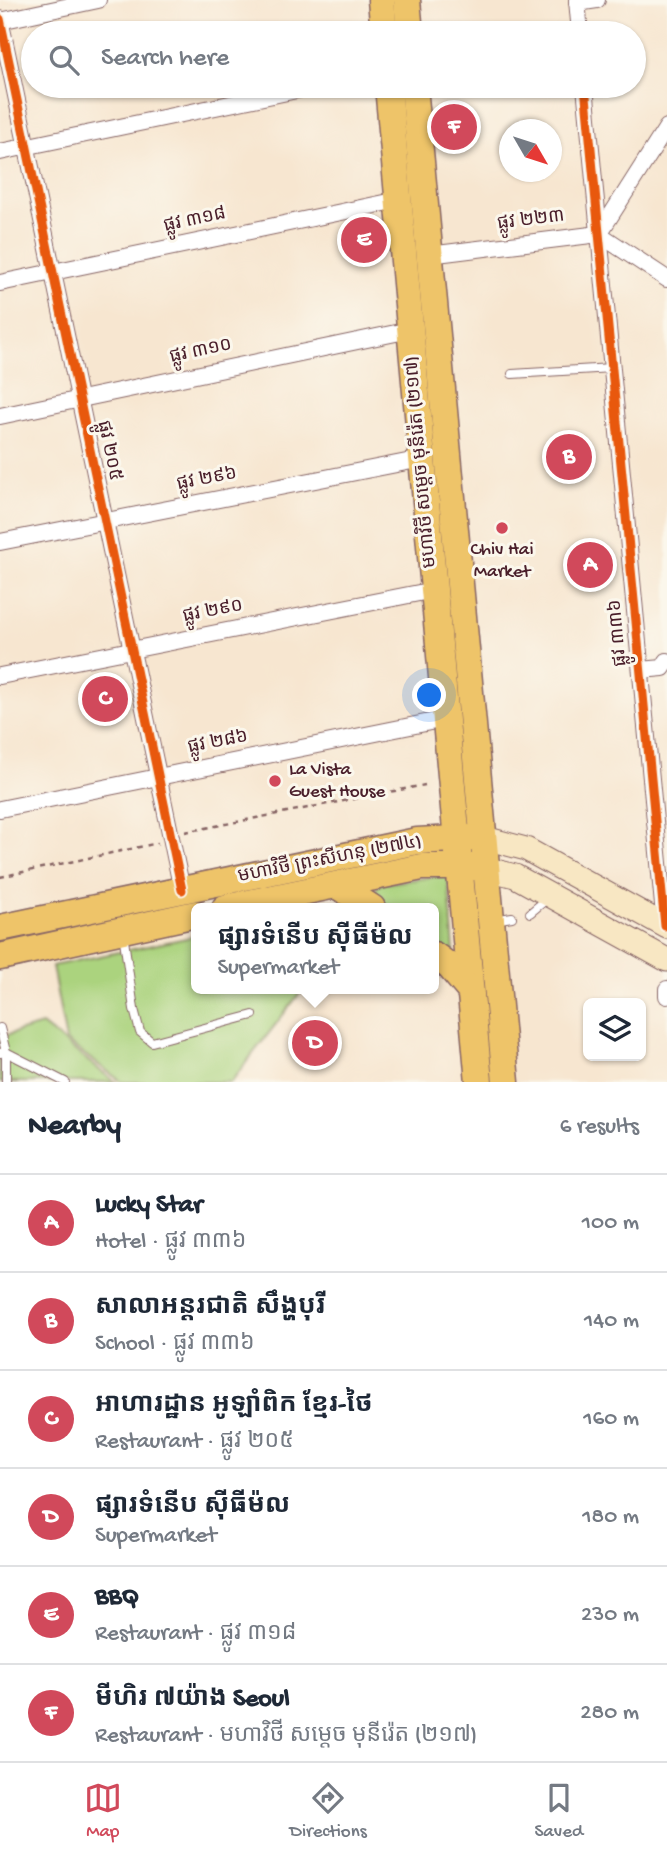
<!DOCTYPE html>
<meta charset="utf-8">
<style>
:root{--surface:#fff;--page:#f2f2f3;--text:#1f2937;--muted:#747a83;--line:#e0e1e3;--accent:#d1495b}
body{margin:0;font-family:"Gochi Hand","Noto Sans Khmer",sans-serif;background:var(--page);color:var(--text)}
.controls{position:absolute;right:21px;bottom:21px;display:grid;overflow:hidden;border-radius:10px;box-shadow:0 2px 5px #0004}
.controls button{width:63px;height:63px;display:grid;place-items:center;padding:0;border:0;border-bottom:2px solid var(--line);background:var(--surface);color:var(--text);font:35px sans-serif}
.compass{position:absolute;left:499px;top:119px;width:63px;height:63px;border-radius:50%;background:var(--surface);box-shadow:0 2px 5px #0004;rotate:129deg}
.you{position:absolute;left:430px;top:696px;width:24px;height:24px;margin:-18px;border:5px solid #fff;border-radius:50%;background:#1a73e8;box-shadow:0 0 0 10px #1a73e833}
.badge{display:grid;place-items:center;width:46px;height:46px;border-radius:50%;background:var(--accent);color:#fff;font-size:23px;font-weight:700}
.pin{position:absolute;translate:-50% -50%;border:4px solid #fff;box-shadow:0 2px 7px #0006}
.popup{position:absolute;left:191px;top:903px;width:248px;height:91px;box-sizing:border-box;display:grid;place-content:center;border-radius:10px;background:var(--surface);filter:drop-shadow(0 2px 5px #0005);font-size:23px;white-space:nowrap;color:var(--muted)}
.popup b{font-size:26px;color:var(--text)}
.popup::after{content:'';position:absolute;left:50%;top:100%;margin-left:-14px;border:14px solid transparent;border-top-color:var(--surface)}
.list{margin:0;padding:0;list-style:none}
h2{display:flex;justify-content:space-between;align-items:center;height:91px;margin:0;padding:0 28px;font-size:30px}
h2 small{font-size:23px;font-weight:400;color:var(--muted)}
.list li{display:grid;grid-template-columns:46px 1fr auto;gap:21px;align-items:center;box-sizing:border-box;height:98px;padding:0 28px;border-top:2px solid var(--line)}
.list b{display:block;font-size:26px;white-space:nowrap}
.list p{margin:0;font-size:23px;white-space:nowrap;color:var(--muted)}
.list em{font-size:23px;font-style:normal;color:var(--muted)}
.icon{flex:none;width:38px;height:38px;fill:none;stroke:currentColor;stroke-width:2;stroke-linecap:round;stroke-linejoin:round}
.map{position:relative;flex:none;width:667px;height:1082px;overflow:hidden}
.search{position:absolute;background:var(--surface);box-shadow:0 2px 5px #0004;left:21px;right:21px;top:21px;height:77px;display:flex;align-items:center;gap:18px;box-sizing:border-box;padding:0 24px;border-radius:38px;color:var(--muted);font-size:26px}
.sheet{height:679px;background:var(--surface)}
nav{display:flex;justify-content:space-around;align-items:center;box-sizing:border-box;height:98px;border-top:2px solid var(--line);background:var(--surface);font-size:19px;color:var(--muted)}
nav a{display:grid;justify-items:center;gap:4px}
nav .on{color:var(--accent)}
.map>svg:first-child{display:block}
.green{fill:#abd37e;stroke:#7a7954;stroke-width:2}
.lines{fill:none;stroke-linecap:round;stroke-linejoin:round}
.lane-casing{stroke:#876565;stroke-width:10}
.street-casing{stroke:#876565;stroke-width:18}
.secondary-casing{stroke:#876565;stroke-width:25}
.primary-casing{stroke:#876565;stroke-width:29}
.path{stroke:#876565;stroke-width:2.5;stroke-dasharray:5 5;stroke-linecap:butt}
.lane{stroke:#fff;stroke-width:8}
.street{stroke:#fff;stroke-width:16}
.secondary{stroke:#f8e7c3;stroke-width:23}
.primary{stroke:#eec469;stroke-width:26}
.cycleway-casing{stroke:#fbf7ec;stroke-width:13}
.cycleway{stroke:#e8590c;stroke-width:9}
.poi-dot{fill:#d1495b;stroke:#fbf7ec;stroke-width:2.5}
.labels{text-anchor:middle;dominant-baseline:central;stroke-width:6;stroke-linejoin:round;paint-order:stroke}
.street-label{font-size:19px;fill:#4a1f2b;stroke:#fbf7ec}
.poi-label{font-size:19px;fill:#4a1f2b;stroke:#fbf7ec}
</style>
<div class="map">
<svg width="667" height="1082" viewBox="0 0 667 1082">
<rect width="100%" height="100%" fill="#fbf7ec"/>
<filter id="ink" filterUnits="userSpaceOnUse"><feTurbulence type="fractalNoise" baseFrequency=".0143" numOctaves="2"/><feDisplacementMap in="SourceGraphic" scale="14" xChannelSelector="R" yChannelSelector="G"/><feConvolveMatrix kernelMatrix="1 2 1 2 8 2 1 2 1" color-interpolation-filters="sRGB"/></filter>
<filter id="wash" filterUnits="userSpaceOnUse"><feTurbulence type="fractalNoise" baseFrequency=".00686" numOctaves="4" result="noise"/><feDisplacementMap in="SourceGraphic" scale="28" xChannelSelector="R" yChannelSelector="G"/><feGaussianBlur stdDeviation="1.57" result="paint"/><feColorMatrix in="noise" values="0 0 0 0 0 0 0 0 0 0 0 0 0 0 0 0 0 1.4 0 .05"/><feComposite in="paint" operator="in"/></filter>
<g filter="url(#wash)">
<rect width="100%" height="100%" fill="#f7e6d0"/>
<!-- green -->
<g class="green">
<path d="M448 875 454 952H446L434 943V908C413 908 383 915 374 891L380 884Z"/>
<polygon points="196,936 196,989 303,989 231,1082 122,1082 66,1041 52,966"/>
<polygon points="42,1025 115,1082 0,1082 0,1037"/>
</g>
</g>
<g filter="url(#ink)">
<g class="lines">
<!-- lane casing -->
<g class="lane-casing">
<g id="lane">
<polyline points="512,374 612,368"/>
<polyline points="530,913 548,898"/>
<polyline points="494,920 512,917"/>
<polyline points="123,933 134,1009 140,1032 152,1042 253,1015"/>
<polyline points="0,1028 6,1052 6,1082"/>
<polyline points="0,1053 6,1052 65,1082"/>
</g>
</g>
<!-- street casing -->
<g class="street-casing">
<g id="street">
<polyline points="577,0 580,33"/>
<polyline points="577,3 597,0"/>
<polyline points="0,19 182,890"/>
<polyline points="0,21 98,0"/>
<polyline points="585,86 665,926"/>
<polyline points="0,152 316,86"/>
<polyline points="599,234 667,127"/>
<polyline points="429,255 599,234 667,279"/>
<polyline points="0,283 399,200"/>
<polyline points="0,416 410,330"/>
<polyline points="0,542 422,459"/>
<polyline points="641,670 663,668 667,661"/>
<polyline points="0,676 434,590"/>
<polyline points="0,809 445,719"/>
<polyline points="667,989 667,996"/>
</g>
</g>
<!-- secondary casing -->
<g class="secondary-casing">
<g id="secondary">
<polyline points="481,837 526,849 667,927"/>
<polyline points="484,868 515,876 667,960"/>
</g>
</g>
<!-- primary casing -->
<g class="primary-casing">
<g id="primary">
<polyline points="381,0 384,33"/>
<polyline points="407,0 410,33"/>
<polyline points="388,86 479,1082"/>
<polyline points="414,86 506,1082"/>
<polyline points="338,886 372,908"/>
<polyline points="225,908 422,867 476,867"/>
<polyline points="0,928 417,841 472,838"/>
<polyline points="434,955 449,966 470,991"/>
<polyline points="0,957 196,914"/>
</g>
</g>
<!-- path -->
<g class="path">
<polyline points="185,832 425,785"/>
<polyline points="0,877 158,843"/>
</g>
<!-- lane -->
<use href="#lane" class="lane"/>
<!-- street -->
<use href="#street" class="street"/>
<!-- secondary -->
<use href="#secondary" class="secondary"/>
<!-- primary -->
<use href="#primary" class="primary"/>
<!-- cycleway casing -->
<g class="cycleway-casing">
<g id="cycleway">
<polyline points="0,19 182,890"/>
<polyline points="585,86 665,926"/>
</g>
</g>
<!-- cycleway -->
<use href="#cycleway" class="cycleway"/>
</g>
</g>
<!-- markers -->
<g class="poi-dot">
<circle cx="502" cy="528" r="7"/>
<circle cx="275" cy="781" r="7"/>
</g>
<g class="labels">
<!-- street labels -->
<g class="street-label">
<text transform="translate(195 221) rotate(-12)">ផ្លូវ ៣១៨</text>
<text transform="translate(531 221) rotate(-7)">ផ្លូវ ២២៣</text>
<text transform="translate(201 352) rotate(-12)">ផ្លូវ ៣១០</text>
<text transform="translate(108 451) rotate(78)">ផ្លូវ ២០៥</text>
<text transform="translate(422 462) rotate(-95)">មហាវិថី សម្តេច មុនីរ៉េត (២១៧)</text>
<text transform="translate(207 480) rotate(-11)">ផ្លូវ ២៩៦</text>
<text transform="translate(213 612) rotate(-11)">ផ្លូវ ២៩០</text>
<text transform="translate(619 633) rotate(-95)">ផ្លូវ ៣៣៦</text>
<text transform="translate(218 743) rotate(-11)">ផ្លូវ ២៨៦</text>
<text transform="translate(330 860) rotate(-11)">មហាវិថី ព្រះសីហនុ (២៧៤)</text>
</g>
<!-- poi labels -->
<g class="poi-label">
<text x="502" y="550">Chiv Hai<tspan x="502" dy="22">Market</tspan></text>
<text x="289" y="770" text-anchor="start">La Vista<tspan x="289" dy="22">Guest House</tspan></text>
</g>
</g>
</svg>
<div class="controls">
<button><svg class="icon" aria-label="layers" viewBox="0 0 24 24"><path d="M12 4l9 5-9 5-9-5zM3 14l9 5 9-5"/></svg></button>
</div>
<svg class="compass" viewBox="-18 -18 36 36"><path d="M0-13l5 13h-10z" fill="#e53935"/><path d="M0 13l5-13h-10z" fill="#747a83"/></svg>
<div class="you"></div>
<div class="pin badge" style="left:590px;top:565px">A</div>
<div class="pin badge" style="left:569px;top:457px">B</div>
<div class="pin badge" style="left:105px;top:699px">C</div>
<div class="pin badge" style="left:315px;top:1043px">D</div>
<div class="popup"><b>ផ្សារទំនើប ស៊ីធីម៉ល</b>Supermarket</div>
<div class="pin badge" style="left:364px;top:240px">E</div>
<div class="pin badge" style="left:454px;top:127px">F</div>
<div class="search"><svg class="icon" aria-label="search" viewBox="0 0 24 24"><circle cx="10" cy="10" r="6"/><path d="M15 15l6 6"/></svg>Search here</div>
</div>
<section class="sheet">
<h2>Nearby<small>6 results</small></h2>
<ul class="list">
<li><span class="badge">A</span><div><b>Lucky Star</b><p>Hotel · ផ្លូវ ៣៣៦</p></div><em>100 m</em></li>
<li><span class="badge">B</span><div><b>សាលាអន្តរជាតិ សឹង្ហបុរី</b><p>School · ផ្លូវ ៣៣៦</p></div><em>140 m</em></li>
<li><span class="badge">C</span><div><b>អាហារដ្ឋាន អូឡាំពិក ខ្មែរ-ថៃ</b><p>Restaurant · ផ្លូវ ២០៥</p></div><em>160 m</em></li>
<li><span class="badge">D</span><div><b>ផ្សារទំនើប ស៊ីធីម៉ល</b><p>Supermarket</p></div><em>180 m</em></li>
<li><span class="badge">E</span><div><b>BBQ</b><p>Restaurant · ផ្លូវ ៣១៨</p></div><em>230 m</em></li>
<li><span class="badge">F</span><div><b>មីហិរ ៧យ៉ាង Seoul</b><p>Restaurant · មហាវិថី សម្តេច មុនីរ៉េត (២១៧)</p></div><em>280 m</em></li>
</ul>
</section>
<nav>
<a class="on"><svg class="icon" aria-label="map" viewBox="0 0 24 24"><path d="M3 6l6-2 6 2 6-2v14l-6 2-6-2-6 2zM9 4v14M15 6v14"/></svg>Map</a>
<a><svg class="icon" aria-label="directions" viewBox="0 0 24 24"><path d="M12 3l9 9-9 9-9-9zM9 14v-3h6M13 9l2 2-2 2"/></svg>Directions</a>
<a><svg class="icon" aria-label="saved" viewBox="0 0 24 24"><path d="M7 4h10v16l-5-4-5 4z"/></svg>Saved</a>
</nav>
